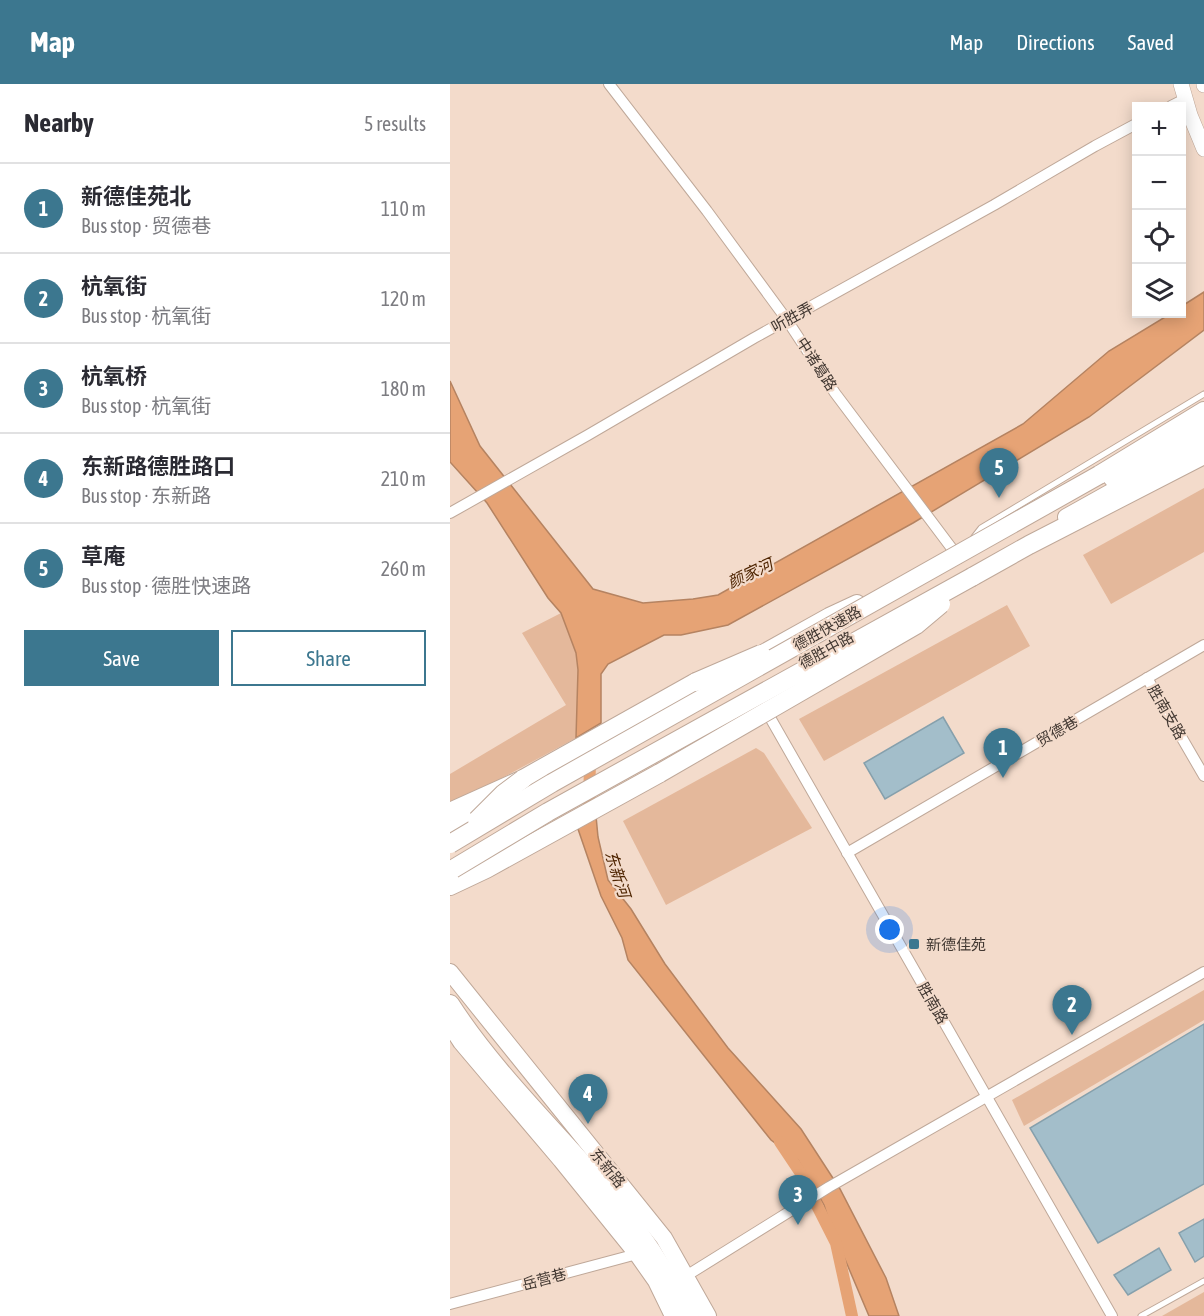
<!DOCTYPE html>
<meta charset="utf-8">
<style>
:root{--surface:#fff;--page:#f2f2f3;--text:#2b2b33;--muted:#7c7c81;--line:#e1e1e2;--accent:#3c778f}
body{margin:0;font-family:"Asap Condensed","Noto Sans SC",sans-serif;background:var(--page);color:var(--text)}
.controls{position:absolute;right:18px;top:18px;display:grid;overflow:hidden;border-radius:0px;box-shadow:0 3px 15px #0003}
.controls button{width:54px;height:54px;display:grid;place-items:center;padding:0;border:0;border-bottom:2px solid var(--line);background:var(--surface);color:var(--text);font:30px sans-serif}
.you{position:absolute;left:440px;top:846px;width:21px;height:21px;margin:-15px;border:4px solid #fff;border-radius:50%;background:#1a73e8;box-shadow:0 0 0 9px #1a73e833}
.badge{display:grid;place-items:center;width:39px;height:39px;border-radius:50%;background:var(--accent);color:#fff;font-size:20px;font-weight:700}
.pin{position:absolute;translate:-50% -50px;filter:drop-shadow(0 2px 3px #0008)}
.pin::after{content:'';position:absolute;top:32px;width:21px;height:18px;background:inherit;clip-path:polygon(0 0,100% 0,50% 100%)}
.list{margin:0;padding:0;list-style:none}
h2{display:flex;justify-content:space-between;align-items:center;height:78px;margin:0;padding:0 24px;font-size:26px}
h2 small{font-size:20px;font-weight:400;color:var(--muted)}
.list li{display:grid;grid-template-columns:39px 1fr auto;gap:18px;align-items:center;box-sizing:border-box;height:90px;padding:0 24px;border-top:2px solid var(--line)}
.list b{display:block;font-size:22px;white-space:nowrap}
.list p{margin:0;font-size:20px;white-space:nowrap;color:var(--muted)}
.list em{font-size:20px;font-style:normal;color:var(--muted)}
.actions{display:flex;gap:12px;padding:18px 24px}
.actions a{flex:1;padding:14px 0;border:2px solid var(--accent);border-radius:0px;text-align:center;font-size:21px;color:var(--accent)}
.actions .main{background:var(--accent);color:#fff}
.icon{flex:none;width:33px;height:33px;fill:none;stroke:currentColor;stroke-width:2;stroke-linecap:round;stroke-linejoin:round}
.map{position:relative;flex:none;width:754px;height:1232px;overflow:hidden}
header{display:flex;align-items:center;gap:36px;box-sizing:border-box;height:84px;padding:0 30px;background:var(--accent);color:#fff}
header strong{font-size:28px}
nav{display:flex;gap:33px;margin-inline-start:auto;font-size:21px}
main{display:flex}
aside{flex:1;background:var(--surface)}
.map>svg:first-child{display:block}
.green{fill:#e4b89b}
.water{fill:#e6a375;stroke:#b58361;stroke-width:1.5}
.lines{fill:none;stroke-linecap:round;stroke-linejoin:round}
.canal{stroke:#e6a375;stroke-width:12}
.building{fill:#a3beca;stroke:#86a0ac;stroke-width:1.5}
.service-casing{stroke:#bfa899;stroke-width:7}
.minor-casing{stroke:#bfa899;stroke-width:12}
.secondary-casing{stroke:#bfa899;stroke-width:16}
.primary-casing{stroke:#bfa899;stroke-width:18}
.trunk-casing{stroke:#bfa899;stroke-width:20}
.service{stroke:#fff;stroke-width:5}
.minor{stroke:#fff;stroke-width:10}
.secondary{stroke:#fff;stroke-width:15}
.primary{stroke:#fff;stroke-width:16}
.trunk{stroke:#fff;stroke-width:18}
.trunk-bridge-casing{stroke:#bfa899;stroke-width:20;stroke-linecap:butt}
.trunk-bridge{stroke:#fff;stroke-width:18}
.poi-dot{fill:#3c778f;stroke:#f3dbcb;stroke-width:2}
.labels{text-anchor:middle;dominant-baseline:central;stroke-width:4.5;stroke-linejoin:round;paint-order:stroke}
.street-label{font-size:15px;fill:#423832;stroke:#f3dbcb}
.poi-label{font-size:15px;fill:#423832;stroke:#f3dbcb;text-anchor:start}
.water-label{font-size:16px;font-style:italic;fill:#4e2400;stroke:#f3dbcb}
</style>
<header>
<strong>Map</strong>
<nav><a>Map</a><a>Directions</a><a>Saved</a></nav>
</header>
<main>
<aside>
<h2>Nearby<small>5 results</small></h2>
<ul class="list">
<li><span class="badge">1</span><div><b>新德佳苑北</b><p>Bus stop · 贸德巷</p></div><em>110 m</em></li>
<li><span class="badge">2</span><div><b>杭氧街</b><p>Bus stop · 杭氧街</p></div><em>120 m</em></li>
<li><span class="badge">3</span><div><b>杭氧桥</b><p>Bus stop · 杭氧街</p></div><em>180 m</em></li>
<li><span class="badge">4</span><div><b>东新路德胜路口</b><p>Bus stop · 东新路</p></div><em>210 m</em></li>
<li><span class="badge">5</span><div><b>草庵</b><p>Bus stop · 德胜快速路</p></div><em>260 m</em></li>
</ul>
<div class="actions"><a class="main">Save</a><a>Share</a></div>
</aside>
<div class="map">
<svg width="754" height="1232" viewBox="0 0 754 1232">
<rect width="100%" height="100%" fill="#f3dbcb"/>
<!-- green -->
<g class="green">
<polygon points="754,404 754,468 661,520 633,471"/>
<polygon points="557,521 580,562 374,677 349,635"/>
<polygon points="111,529 126,569 128,586 126,654 19,712 0,719 0,690 116,621 72,549"/>
<polygon points="306,664 314,669 362,744 216,821 173,737"/>
<polygon points="754,906 754,936 574,1042 562,1016"/>
<polygon points="754,1208 754,1232 712,1232"/>
</g>
<!-- water -->
<g class="water">
<polygon points="754,208 754,246 639,333 463,439 278,541 231,551 214,551 158,580 151,590 151,639 126,654 128,586 126,569 111,529 98,514 37,419 0,378 0,297 30,362 143,505 193,519 243,515 268,511 573,340 659,267 720,230 732,230 732,222"/>
<polygon points="146,732 148,753 158,796 181,825 215,880 278,964 351,1045 390,1105 436,1194 449,1232 419,1232 380,1140 374,1121 348,1076 321,1056 178,876 172,854 151,812 127,742"/>
</g>
<g class="lines">
<!-- canal -->
<g class="canal">
<polyline points="139,733 140,673"/>
<polyline points="330,1058 350,1088 386,1159 402,1232"/>
</g>
</g>
<!-- building -->
<g class="building">
<polygon points="493,633 514,669 435,715 414,679"/>
<polygon points="754,940 754,1100 648,1159 580,1044"/>
<polygon points="754,1135 754,1172 745,1178 729,1149"/>
<polygon points="709,1164 721,1186 678,1211 664,1191"/>
</g>
<g class="lines">
<!-- service casing -->
<g class="service-casing">
<g id="service">
<polyline points="524,453 531,444 754,310"/>
<polyline points="691,1232 754,1197"/>
</g>
</g>
<!-- minor casing -->
<g class="minor-casing">
<g id="minor">
<polyline points="159,0 257,127 337,236 385,309 509,474"/>
<polyline points="721,22 735,15"/>
<polyline points="0,429 138,351 304,254 544,121 645,62 686,40"/>
<polyline points="697,594 754,692"/>
<polyline points="314,623 662,1232"/>
<polyline points="397,769 754,561"/>
<polyline points="236,1192 379,1103 754,888"/>
<polyline points="0,1220 187,1170"/>
</g>
</g>
<!-- secondary casing -->
<g class="secondary-casing">
<g id="secondary">
<polyline points="731,0 740,31 754,65"/>
<polyline points="754,0 754,1"/>
</g>
</g>
<!-- primary casing -->
<g class="primary-casing">
<g id="primary">
<polyline points="662,395 754,340"/>
<polyline points="616,433 754,356"/>
<polyline points="300,576 379,532 407,519"/>
<polyline points="0,746 37,724"/>
<polyline points="0,888 214,1154 258,1232"/>
<polyline points="0,941 11,958 111,1076 187,1170 206,1197 223,1232"/>
</g>
</g>
<!-- trunk casing -->
<g class="trunk-casing">
<g id="trunk">
<polyline points="649,391 754,327"/>
<polyline points="522,493 579,461 754,371"/>
<polyline points="0,728 73,695 246,598"/>
<polyline points="0,802 36,785 210,689"/>
<path d="M0 920C42 985 99 1040 150 1099 185 1139 215 1185 240 1232"/>
</g>
</g>
<!-- service -->
<use href="#service" class="service"/>
<!-- minor -->
<use href="#minor" class="minor"/>
<!-- secondary -->
<use href="#secondary" class="secondary"/>
<!-- primary -->
<use href="#primary" class="primary"/>
<!-- trunk -->
<use href="#trunk" class="trunk"/>
<!-- trunk-bridge casing -->
<g class="trunk-bridge-casing">
<g id="trunk-bridge">
<polyline points="246,598 311,570"/>
<polyline points="210,689 466,541 491,520"/>
<polyline points="27,736 53,710 73,695"/>
<polyline points="0,760 102,699 649,391"/>
<polyline points="3,785 98,728 522,493"/>
</g>
</g>
<!-- trunk-bridge -->
<use href="#trunk-bridge" class="trunk-bridge"/>
</g>
<!-- markers -->
<rect class="poi-dot" x="458" y="854" width="12" height="12" rx="3"/>
<g class="labels">
<!-- street labels -->
<g class="street-label">
<text transform="translate(342 233) rotate(-29)">听胜弄</text>
<text transform="translate(367 280) rotate(57)">中诸葛路</text>
<text transform="translate(377 544) rotate(-29)">德胜快速路</text>
<text transform="translate(376 566) rotate(-29)">德胜中路</text>
<text transform="translate(717 628) rotate(60)">胜南支路</text>
<text transform="translate(607 647) rotate(-30)">贸德巷</text>
<text transform="translate(483 919) rotate(60)">胜南路</text>
<text transform="translate(158 1084) rotate(51)">东新路</text>
<text transform="translate(94 1195) rotate(-15)">岳营巷</text>
</g>
<!-- poi labels -->
<g class="poi-label">
<text x="476" y="860">新德佳苑</text>
</g>
<!-- water labels -->
<g class="water-label">
<text transform="translate(300 489) rotate(-25)">颜家河</text>
<text transform="translate(168 790) rotate(72)">东新河</text>
</g>
</g>
</svg>
<div class="controls">
<button>+</button>
<button>−</button>
<button><svg class="icon" aria-label="locate" viewBox="0 0 24 24"><circle cx="12" cy="12" r="6"/><path d="M12 2v4M12 18v4M2 12h4M18 12h4"/></svg></button>
<button><svg class="icon" aria-label="layers" viewBox="0 0 24 24"><path d="M12 4l9 5-9 5-9-5zM3 14l9 5 9-5"/></svg></button>
</div>
<div class="you"></div>
<div class="pin badge" style="left:553px;top:694px">1</div>
<div class="pin badge" style="left:622px;top:951px">2</div>
<div class="pin badge" style="left:348px;top:1141px">3</div>
<div class="pin badge" style="left:138px;top:1040px">4</div>
<div class="pin badge" style="left:549px;top:414px">5</div>
</div>
</main>
